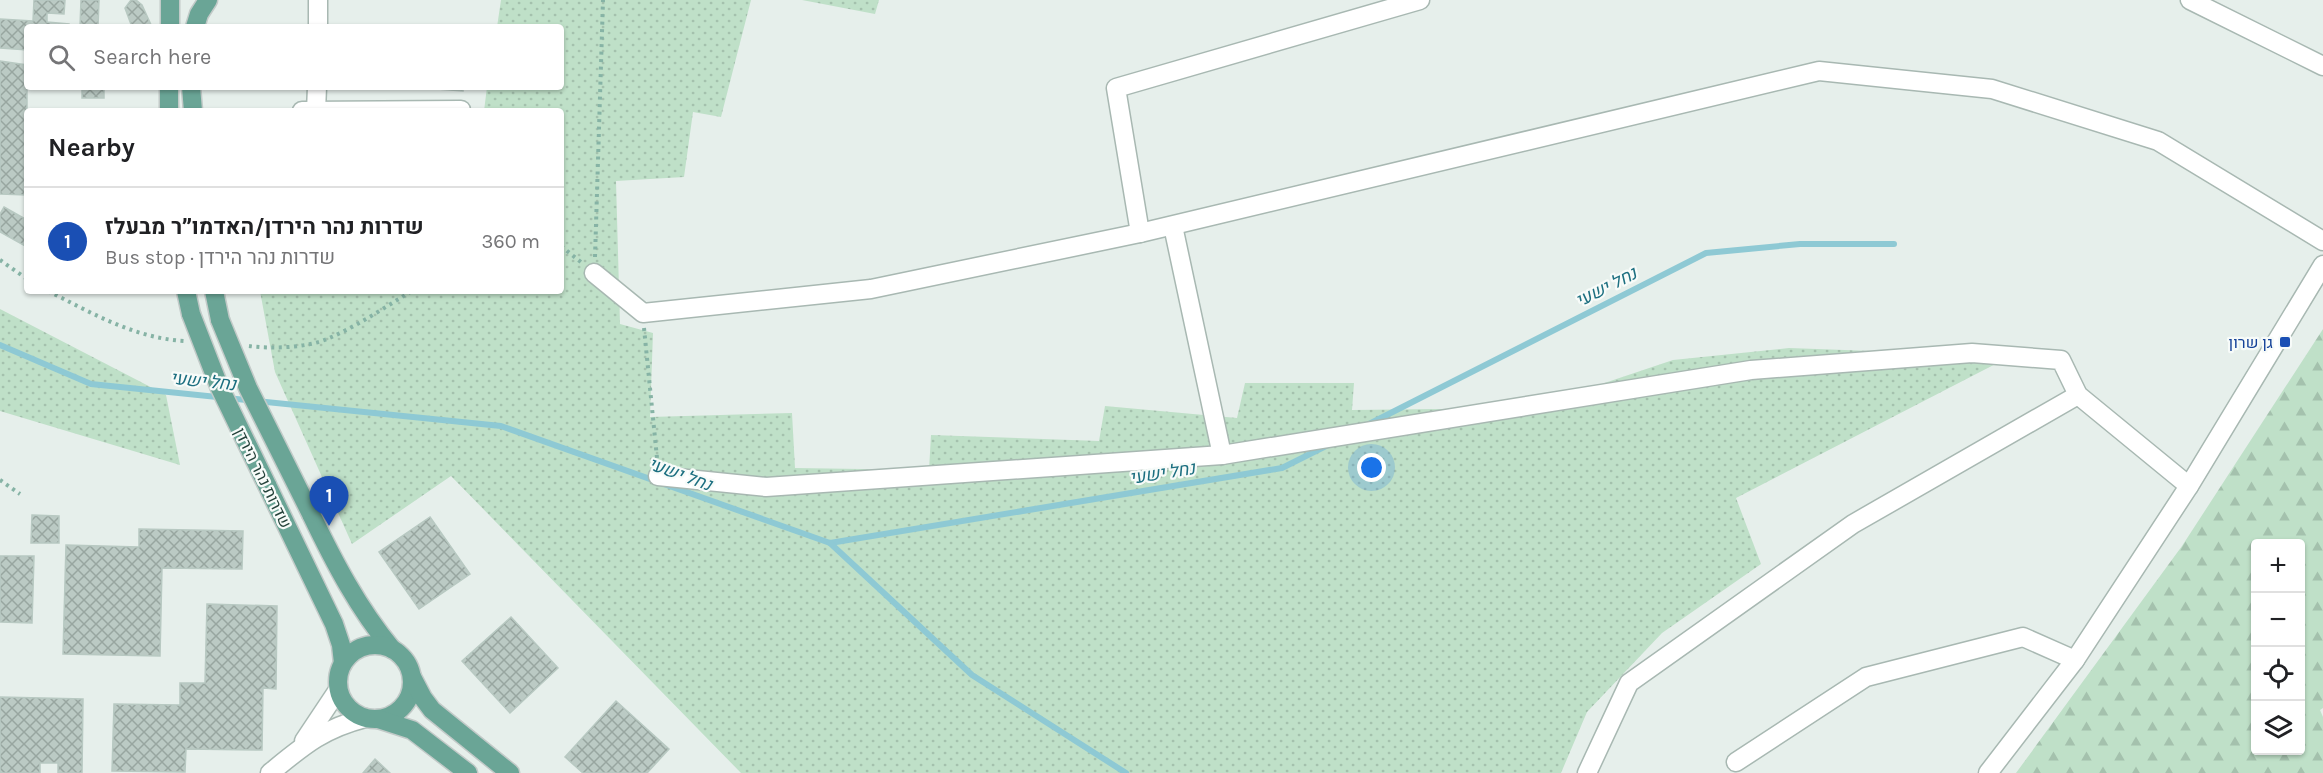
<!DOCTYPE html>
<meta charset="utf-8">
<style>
:root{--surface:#fff;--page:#f6f6f6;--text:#202124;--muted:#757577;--line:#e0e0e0;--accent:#ea580c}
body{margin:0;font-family:Karla,Heebo,sans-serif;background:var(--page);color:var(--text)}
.controls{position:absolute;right:18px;bottom:18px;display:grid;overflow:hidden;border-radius:6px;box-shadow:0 2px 4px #0004}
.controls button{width:54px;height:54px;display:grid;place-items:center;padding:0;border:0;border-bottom:2px solid var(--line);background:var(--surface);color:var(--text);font:30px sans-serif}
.you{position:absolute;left:1372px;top:468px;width:21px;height:21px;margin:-15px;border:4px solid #fff;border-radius:50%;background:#1a73e8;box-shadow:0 0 0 9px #1a73e833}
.badge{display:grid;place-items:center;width:39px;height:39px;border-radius:50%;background:var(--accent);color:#fff;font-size:20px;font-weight:700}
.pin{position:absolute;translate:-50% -50px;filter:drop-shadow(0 2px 3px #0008)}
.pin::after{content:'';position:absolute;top:32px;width:21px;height:18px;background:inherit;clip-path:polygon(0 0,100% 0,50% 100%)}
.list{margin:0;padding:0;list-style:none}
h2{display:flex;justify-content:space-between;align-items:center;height:78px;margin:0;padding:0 24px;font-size:26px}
h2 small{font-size:20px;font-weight:400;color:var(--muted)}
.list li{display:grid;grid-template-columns:39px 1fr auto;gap:18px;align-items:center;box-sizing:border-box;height:108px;padding:0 24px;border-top:2px solid var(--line)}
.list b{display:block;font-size:22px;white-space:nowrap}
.list p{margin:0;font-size:20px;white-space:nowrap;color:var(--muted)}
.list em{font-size:20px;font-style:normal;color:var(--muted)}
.icon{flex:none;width:33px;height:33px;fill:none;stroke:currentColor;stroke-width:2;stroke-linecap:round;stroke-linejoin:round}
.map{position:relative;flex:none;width:2323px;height:773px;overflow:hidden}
.search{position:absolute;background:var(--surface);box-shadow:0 2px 4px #0004;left:24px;top:24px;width:540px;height:66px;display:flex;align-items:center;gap:15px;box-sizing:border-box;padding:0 21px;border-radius:6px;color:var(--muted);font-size:22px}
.panel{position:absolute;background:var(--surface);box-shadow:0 2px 4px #0004;left:24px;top:108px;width:540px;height:186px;border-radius:6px}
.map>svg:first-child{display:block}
.grass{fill:url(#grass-dots)}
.forest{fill:url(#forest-firs);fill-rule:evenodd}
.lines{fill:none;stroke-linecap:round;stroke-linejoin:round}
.stream{stroke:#8ec9d4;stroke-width:6}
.building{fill:url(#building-cross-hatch);stroke:#b8c9c2;stroke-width:1.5}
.minor-casing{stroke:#a8b8b2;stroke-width:21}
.major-casing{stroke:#c2cac8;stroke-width:21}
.path{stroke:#86b3a5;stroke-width:4;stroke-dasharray:3 4.5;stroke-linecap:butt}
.minor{stroke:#fff;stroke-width:18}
.major{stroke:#6aa596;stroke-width:18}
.major-bridge-casing{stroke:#c2cac8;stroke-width:21;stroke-linecap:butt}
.major-bridge{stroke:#6aa596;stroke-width:18}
.transit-dot{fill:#1a4fb4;stroke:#f7fbf9;stroke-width:2}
.labels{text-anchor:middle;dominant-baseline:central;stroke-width:4.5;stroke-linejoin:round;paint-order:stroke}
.transit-label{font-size:16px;fill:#164399;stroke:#f7fbf9;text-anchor:end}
.street-label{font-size:16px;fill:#24423a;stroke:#f7fbf9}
.water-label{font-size:18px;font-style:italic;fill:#1c6f80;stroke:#f7fbf9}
</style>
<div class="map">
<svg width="2323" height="773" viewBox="0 0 2323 773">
<defs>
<pattern id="grass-dots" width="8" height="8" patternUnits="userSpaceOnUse" patternTransform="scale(1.5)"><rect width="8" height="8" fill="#bfe0c8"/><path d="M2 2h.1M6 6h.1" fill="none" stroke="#a4c1ad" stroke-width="1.8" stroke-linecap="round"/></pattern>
<pattern id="forest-firs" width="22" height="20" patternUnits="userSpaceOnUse" patternTransform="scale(1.5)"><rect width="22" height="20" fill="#bfe0c8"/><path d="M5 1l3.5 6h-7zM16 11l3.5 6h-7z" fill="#a4c1ad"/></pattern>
<pattern id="building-cross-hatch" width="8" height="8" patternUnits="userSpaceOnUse" patternTransform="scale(1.5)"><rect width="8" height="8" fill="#bbcac4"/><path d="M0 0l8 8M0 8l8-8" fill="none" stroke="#98a6a0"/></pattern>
</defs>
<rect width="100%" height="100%" fill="#e6efeb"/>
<!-- grass -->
<g class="grass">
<polygon points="501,0 751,0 721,117 693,112 684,177 616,181 620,324 653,333 650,417 792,413 795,468 929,470 931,435 1099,441 1105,406 1237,418 1245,383 1354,383 1352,410 1530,408 1673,360 1789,348 2011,356 1736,498 1761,564 1662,633 1587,712 1561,773 741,773 451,476 352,544 275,372 260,291 561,291 561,111 484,111 487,87 561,87 561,27 497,27"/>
<polygon points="802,0 879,0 875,14"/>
<polygon points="0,309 166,395 180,465 0,411"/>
</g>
<!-- forest -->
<path class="forest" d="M2323 329V708L2320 710 2323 717V773H2016L2182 546ZM2256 544H2300V750H2256Z"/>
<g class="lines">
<!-- stream -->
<g class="stream">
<polyline points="0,345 91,384 501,426 830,543 1282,468 1328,445"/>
<polyline points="1369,424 1706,253 1800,244 1894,244"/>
<polyline points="830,543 972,675 1126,773"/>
</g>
</g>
<!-- building -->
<g class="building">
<polygon points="34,0 65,0 64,14 47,13 47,22 69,24 69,27 27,27 27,50 0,48 0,19 33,21"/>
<polygon points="81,0 99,0 98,27 80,27"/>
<polygon points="131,0 136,0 142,5 152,27 132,27 125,8"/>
<polygon points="0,61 27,65 27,195 0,194"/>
<rect x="82" y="87" width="22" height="11"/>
<polygon points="410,87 463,87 463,91"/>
<polygon points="4,207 27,220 27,247 0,232 0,214"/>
<polygon points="32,515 59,516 59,543 31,543"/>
<polygon points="430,517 470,574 419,609 379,552"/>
<polygon points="139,529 243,531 242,569 162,568 160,656 63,654 66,545 139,547"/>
<polygon points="0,556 34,556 32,623 0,622"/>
<polygon points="207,604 277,606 276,689 263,688 262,750 186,749 185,772 112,771 114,704 180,705 180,683 205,683"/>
<polygon points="511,617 558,668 510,713 462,661"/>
<polygon points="0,697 83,699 82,773 58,773 58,763 40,763 40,773 0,773"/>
<polygon points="616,701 669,749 647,773 583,773 565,757"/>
<polygon points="375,759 390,773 363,773"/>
</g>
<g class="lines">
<!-- minor casing -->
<g class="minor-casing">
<g id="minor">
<polyline points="2190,0 2323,66"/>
<polyline points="318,27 318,0"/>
<polyline points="302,111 461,110"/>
<polyline points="316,111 317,87"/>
<polyline points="1173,226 1222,455"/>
<polyline points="1140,233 1116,88 1420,0"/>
<polyline points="594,273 643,313 871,289 1140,233 1819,71 1992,89 2158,141 2323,241"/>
<polyline points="658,476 766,487 1222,455 1751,370 1972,353 2061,360 2078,395 2189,486"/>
<polyline points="304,741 338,690"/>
<polyline points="1736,762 1866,677 2023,637 2075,660"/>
<path d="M270 773C303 746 322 729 365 718"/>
<polyline points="1587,773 1629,683 1853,524 2078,395"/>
<polyline points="1988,773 2075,660 2189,486 2323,265"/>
</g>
</g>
<!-- major casing -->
<g class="major-casing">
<g id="major">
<polyline points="170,0 170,27"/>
<polyline points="195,27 199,14 208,0"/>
<polyline points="191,87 193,111"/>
<polyline points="169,111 169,87"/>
<polyline points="186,291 191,314"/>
<polyline points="214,291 220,320"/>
<polyline points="267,485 334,624 341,645 343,663"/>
<path d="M311 514C334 562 358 608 392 649"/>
<circle cx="375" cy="682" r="37"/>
<polyline points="412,677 423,698 432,710 510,773"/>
<polyline points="378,719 412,730 468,773"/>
</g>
</g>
<!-- path -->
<g class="path">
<polyline points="561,246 582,263"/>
<polyline points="595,257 603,0"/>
<polyline points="0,260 27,279"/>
<path d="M48 291C92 313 134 338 184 341"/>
<polyline points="644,328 657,458"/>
<path d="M249 346C270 349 306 348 327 339 356 327 385 307 412 291"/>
<polyline points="0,480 20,494"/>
</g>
<!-- minor -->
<use href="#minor" class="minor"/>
<!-- major -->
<use href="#major" class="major"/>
<!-- major-bridge casing -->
<g class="major-bridge-casing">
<g id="major-bridge">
<polyline points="191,314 219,386 267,485"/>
<polyline points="220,320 248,388 311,514"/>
</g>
</g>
<!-- major-bridge -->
<use href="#major-bridge" class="major-bridge"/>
</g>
<!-- markers -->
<rect class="transit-dot" x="2279" y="336" width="12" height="12" rx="3"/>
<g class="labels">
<!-- transit labels -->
<g class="transit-label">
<text x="2273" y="342">גן שרון</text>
</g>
<!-- street labels -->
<g class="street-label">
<text transform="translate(263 478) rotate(64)">שדרות נהר הירדן</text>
</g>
<!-- water labels -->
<g class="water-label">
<text transform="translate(1606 287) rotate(-27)">נחל ישעי</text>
<text transform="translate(203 381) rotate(6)">נחל ישעי</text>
<text transform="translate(1162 473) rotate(-9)">נחל ישעי</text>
<text transform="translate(680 474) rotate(20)">נחל ישעי</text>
</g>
</g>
</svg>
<div class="controls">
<button>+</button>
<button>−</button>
<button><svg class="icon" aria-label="locate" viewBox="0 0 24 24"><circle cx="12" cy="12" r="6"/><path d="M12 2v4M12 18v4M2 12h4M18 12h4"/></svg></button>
<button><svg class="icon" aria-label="layers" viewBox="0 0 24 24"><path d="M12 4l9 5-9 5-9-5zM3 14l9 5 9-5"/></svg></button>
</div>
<div class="you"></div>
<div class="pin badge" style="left:329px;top:526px;background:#1a4fb4">1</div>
<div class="search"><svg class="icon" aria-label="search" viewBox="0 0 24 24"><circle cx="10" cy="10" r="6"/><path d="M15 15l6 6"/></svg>Search here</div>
<section class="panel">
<h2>Nearby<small></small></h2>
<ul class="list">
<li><span class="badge" style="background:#1a4fb4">1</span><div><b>שדרות נהר הירדן/האדמו״ר מבעלז</b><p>Bus stop · שדרות נהר הירדן</p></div><em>360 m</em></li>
</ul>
</section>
</div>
